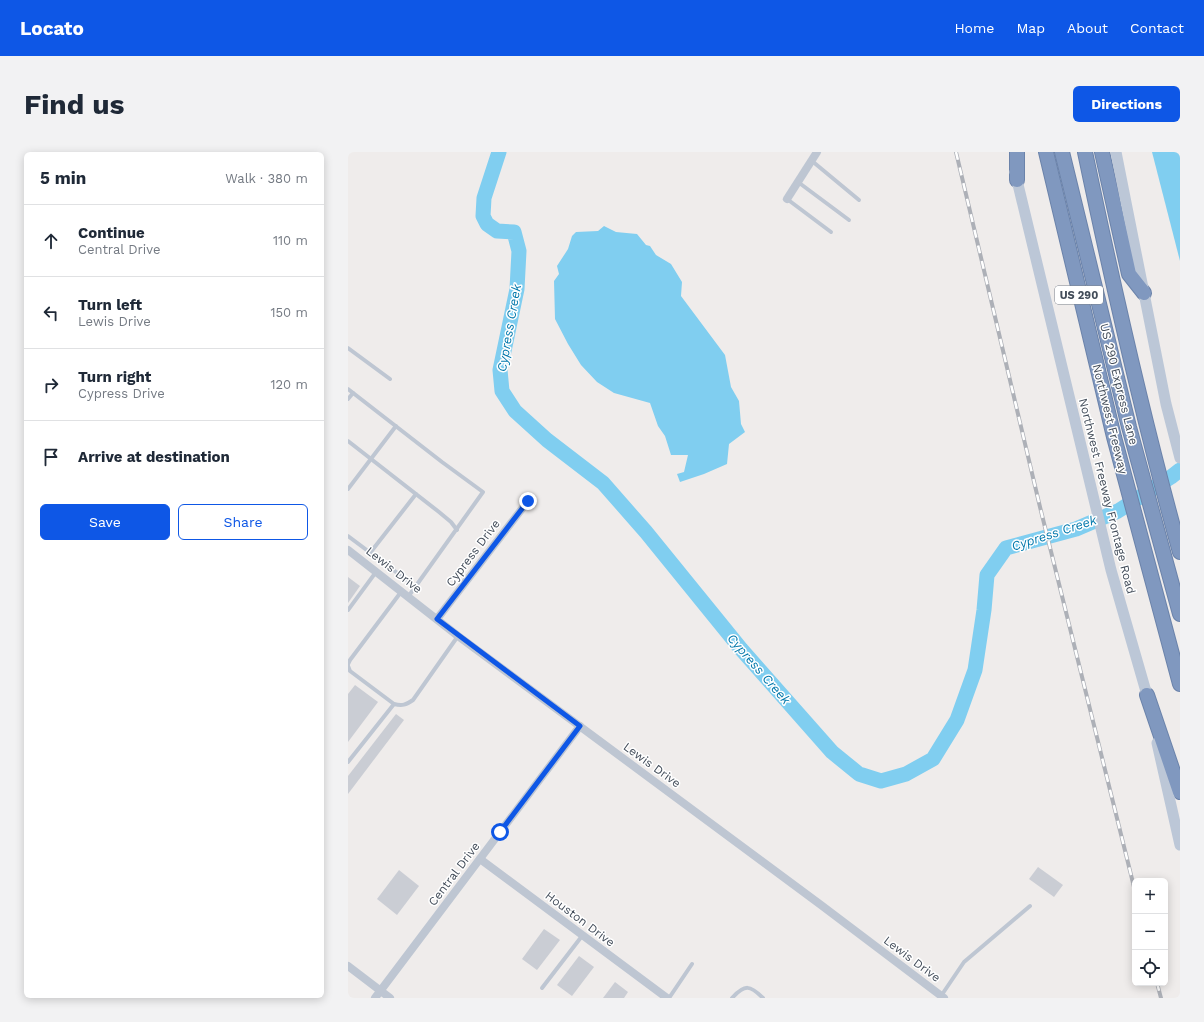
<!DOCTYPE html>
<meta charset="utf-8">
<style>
:root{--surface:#fff;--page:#f2f2f3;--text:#1f2937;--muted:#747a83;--line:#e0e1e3;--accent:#0e57e6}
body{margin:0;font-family:"Work Sans",sans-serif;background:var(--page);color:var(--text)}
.controls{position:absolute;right:12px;bottom:12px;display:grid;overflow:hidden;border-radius:6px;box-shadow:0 2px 10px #0003}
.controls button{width:36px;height:36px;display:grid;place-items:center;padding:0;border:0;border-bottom:1px solid var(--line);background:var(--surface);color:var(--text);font:20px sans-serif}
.stop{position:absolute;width:12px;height:12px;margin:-9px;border:3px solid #0e57e6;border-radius:50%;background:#fff}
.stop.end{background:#0e57e6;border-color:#fff;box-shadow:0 1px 4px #0008}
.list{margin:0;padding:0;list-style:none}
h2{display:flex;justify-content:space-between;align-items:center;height:52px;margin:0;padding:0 16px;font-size:17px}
h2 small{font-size:13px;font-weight:400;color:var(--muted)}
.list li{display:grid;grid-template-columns:26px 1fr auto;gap:12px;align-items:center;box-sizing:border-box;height:72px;padding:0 16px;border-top:1px solid var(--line)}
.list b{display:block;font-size:15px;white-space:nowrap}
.list p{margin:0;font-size:13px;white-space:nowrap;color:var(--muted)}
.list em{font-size:13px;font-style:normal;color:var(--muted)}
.actions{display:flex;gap:8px;padding:12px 16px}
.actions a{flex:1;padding:9px 0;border:1px solid var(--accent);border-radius:6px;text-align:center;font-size:14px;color:var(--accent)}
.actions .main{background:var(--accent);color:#fff}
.icon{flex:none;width:22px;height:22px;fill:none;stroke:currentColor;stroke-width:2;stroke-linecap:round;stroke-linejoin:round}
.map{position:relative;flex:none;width:832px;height:846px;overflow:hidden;border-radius:6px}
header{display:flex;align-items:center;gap:24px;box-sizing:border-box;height:56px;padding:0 20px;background:var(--accent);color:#fff}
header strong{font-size:19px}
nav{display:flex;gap:22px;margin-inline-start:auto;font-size:14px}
.intro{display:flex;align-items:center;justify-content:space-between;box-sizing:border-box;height:96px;padding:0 24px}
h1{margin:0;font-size:28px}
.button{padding:10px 18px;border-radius:6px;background:var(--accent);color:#fff;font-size:14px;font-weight:700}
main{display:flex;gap:24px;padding:0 24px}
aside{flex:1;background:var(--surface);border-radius:6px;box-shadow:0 2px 10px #0003}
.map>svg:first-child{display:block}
.water{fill:#80cef0}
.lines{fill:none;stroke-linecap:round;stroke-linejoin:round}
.river{stroke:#80cef0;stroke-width:15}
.building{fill:#cacdd4}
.motorway-casing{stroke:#6b83aa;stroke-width:16}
.service{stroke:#bec6d2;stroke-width:4}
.minor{stroke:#bec6d2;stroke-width:8}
.secondary{stroke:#bcc7d7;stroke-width:11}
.motorway{stroke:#8098bf;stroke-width:14}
.rail-casing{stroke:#adb0b7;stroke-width:4}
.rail{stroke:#fff;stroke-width:2.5;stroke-dasharray:8;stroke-linecap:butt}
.route{stroke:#0e57e6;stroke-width:5}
.labels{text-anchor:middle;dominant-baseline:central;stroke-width:3;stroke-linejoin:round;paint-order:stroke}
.shield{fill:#fff;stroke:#7b828c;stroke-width:1}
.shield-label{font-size:11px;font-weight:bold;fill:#434d5a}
.street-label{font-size:12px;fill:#434d5a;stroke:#fff}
.water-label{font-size:13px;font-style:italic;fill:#0479ac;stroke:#fff}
</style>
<header>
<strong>Locato</strong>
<nav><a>Home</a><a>Map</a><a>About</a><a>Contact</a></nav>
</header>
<div class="intro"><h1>Find us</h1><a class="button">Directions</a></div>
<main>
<aside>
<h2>5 min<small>Walk · 380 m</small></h2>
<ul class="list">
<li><svg class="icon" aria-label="ahead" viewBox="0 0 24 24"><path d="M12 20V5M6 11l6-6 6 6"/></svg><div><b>Continue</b><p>Central Drive</p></div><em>110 m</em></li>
<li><svg class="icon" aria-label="left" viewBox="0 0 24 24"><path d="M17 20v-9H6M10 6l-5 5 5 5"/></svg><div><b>Turn left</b><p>Lewis Drive</p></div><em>150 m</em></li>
<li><svg class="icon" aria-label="right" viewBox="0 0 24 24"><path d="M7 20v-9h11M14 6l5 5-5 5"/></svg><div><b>Turn right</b><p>Cypress Drive</p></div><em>120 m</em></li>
<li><svg class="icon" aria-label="arrive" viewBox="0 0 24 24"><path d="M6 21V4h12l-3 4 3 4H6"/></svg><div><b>Arrive at destination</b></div></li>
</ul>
<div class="actions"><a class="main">Save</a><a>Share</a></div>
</aside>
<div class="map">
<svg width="832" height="846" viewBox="0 0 832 846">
<rect width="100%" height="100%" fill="#efeceb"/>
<!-- water -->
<g class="water">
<polygon points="804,0 832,0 832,109"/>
<polygon points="256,74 268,80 289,82 298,93 302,94 308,103 323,112 334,130 333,144 377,203 383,235 391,249 393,272 397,280 381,292 379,312 356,322 332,330 329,322 336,320 340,303 323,303 317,284 310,274 302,251 266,241 249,230 233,213 220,192 207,167 206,129 211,122 209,114 220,97 224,84 228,80 250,79"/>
</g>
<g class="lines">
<!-- river -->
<polyline class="river" points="151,0 136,46 135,64 139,72 149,79 166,80 171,99 169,137 152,218 154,239 167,259 199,288 255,331 298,380 393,497 484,600 511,622 533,629 558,622 585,607 609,568 627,518 636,458 639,423 658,396 728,377 770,359 823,325 832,318"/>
</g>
<!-- building -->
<g class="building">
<polygon points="0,425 12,434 0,451"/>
<polygon points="7,533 30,550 0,590 0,542"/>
<polygon points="48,562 56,568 0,642 0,624"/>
<polygon points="690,715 715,733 706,745 681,727"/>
<polygon points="51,718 71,734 49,763 29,747"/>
<polygon points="196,777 212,788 189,818 174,807"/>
<polygon points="231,804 246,815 224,844 209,833"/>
<polygon points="267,830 280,840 276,846 255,846"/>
</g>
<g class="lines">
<!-- motorway casing -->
<g class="motorway-casing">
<g id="motorway">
<polyline points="669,0 669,28"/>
<polyline points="698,0 766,285 832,532"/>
<polyline points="714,0 781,275 832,462"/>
<path d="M737 0C765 134 795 268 832 400"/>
<polyline points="754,0 781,122 796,141"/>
<polyline points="799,543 832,640"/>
</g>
</g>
<!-- service -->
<g class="service">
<polyline points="464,9 511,48"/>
<polyline points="450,30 501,68"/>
<polyline points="439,47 483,80"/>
<polyline points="0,196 42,227"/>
<polyline points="0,237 94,310 135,340 60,445"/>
<polyline points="0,247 5,241"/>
<polyline points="0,289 91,360 103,370 109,378"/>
<polyline points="0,337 48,274"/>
<polyline points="0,384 68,435"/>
<polyline points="22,401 68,342"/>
<polyline points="0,458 28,420"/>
<polyline points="0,512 2,508 53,440"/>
<path d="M0 514 2 519 46 552C54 554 58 553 65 548L110 484"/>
<polyline points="0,610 46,552"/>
<polyline points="194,836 234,784"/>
<polyline points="593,844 616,810 682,754"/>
<polyline points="321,846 344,812"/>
<path d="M384 846C397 832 402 833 415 846"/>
</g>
<!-- minor -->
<g class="minor">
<polyline points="439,47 469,0"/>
<polyline points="0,398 110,484 473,753 596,846"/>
<polyline points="89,467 180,349"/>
<polyline points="132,707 319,846"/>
<polyline points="0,814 42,846"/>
<polyline points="27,846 232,574"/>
</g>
<!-- secondary -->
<g class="secondary">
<polyline points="768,0 818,252 832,306"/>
<polyline points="667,20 763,418 801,550"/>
<polyline points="809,591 832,693"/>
</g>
<!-- motorway -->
<use href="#motorway" class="motorway"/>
<!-- rail casing -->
<g class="rail-casing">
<g id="rail">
<polyline points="608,0 692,355 787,739"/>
<polyline points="809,831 813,846"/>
</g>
</g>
<!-- rail -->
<use href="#rail" class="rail"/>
</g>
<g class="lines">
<!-- route -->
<polyline class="route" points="152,680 232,574 89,467 180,349"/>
</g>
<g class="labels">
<!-- shield labels -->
<rect class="shield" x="707" y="134" width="48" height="18" rx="3"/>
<g class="shield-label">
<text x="731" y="143">US 290</text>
</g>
<!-- street labels -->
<g class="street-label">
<text transform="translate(771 232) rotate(76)">US 290 Express Lane</text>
<text transform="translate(762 267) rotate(76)">Northwest Freeway</text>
<text transform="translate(759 344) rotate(76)">Northwest Freeway Frontage Road</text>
<text transform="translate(125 401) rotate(-53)">Cypress Drive</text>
<text transform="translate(46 418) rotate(38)">Lewis Drive</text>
<text transform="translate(304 613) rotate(36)">Lewis Drive</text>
<text transform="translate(106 722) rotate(-53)">Central Drive</text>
<text transform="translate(232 767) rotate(37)">Houston Drive</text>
<text transform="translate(564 807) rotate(37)">Lewis Drive</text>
</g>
<!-- water labels -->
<g class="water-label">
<text transform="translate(161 176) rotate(-80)">Cypress Creek</text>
<text transform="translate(706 381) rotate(-18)">Cypress Creek</text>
<text transform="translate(411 517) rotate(49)">Cypress Creek</text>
</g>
</g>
</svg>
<div class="controls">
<button>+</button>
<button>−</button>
<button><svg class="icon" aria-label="locate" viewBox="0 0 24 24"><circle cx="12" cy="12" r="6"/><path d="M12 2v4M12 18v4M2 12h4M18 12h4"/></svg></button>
</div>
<div class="stop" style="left:152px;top:680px"></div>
<div class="stop end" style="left:180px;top:349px"></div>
</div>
</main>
